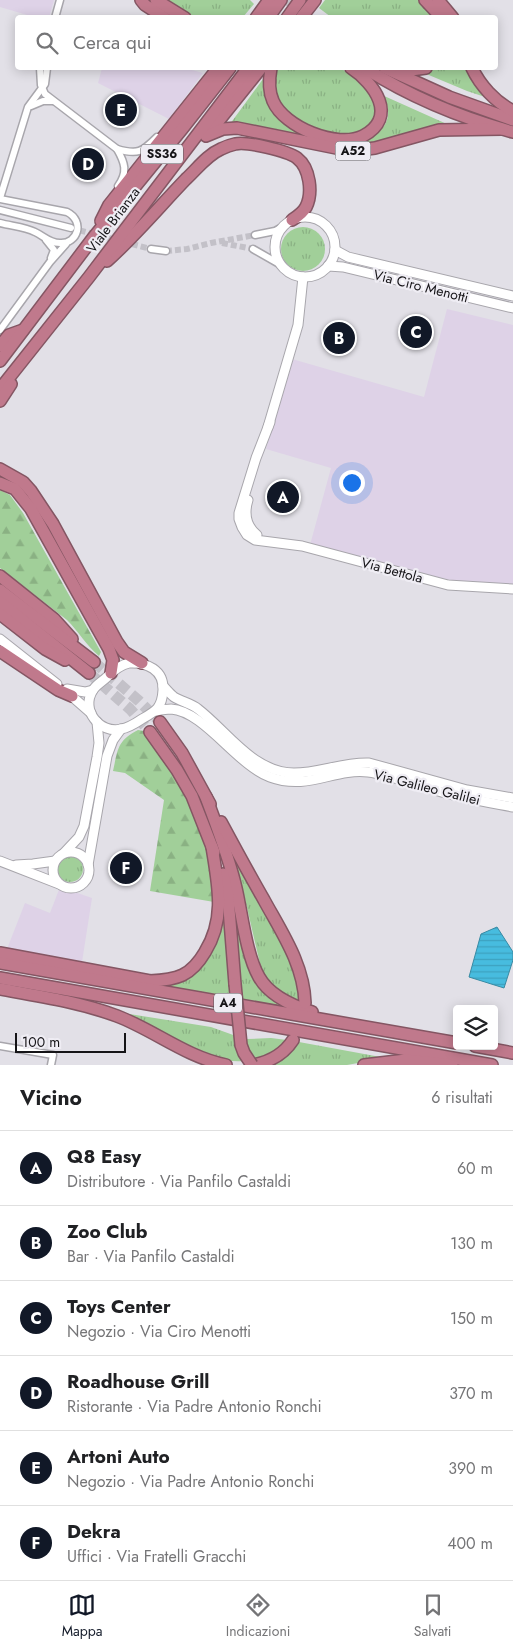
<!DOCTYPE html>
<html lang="it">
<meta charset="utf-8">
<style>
:root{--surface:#fff;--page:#f6f6f6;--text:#202124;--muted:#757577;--line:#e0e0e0;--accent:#111827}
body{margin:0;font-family:Jost,sans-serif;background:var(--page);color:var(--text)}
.controls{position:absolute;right:15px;bottom:15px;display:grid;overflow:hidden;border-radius:5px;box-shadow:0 2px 12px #0003}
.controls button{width:45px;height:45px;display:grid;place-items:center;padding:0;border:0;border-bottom:1px solid var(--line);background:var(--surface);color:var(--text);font:25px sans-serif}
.scale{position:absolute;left:15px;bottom:12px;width:111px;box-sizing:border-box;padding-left:5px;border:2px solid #151417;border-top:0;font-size:14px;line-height:18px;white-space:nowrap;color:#151417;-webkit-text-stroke:4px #efedf4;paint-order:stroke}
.you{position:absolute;left:351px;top:482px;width:18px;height:18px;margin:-12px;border:4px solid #fff;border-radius:50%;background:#1a73e8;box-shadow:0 0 0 8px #1a73e833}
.badge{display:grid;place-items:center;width:32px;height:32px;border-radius:50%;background:var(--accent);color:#fff;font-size:16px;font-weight:700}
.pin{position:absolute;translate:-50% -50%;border:2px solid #fff;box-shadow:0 1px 5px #0006}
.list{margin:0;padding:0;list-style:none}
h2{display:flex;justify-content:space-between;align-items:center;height:65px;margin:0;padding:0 20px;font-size:21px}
h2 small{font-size:16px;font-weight:400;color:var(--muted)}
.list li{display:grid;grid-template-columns:32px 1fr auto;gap:15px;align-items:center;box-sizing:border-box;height:75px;padding:0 20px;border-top:1px solid var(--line)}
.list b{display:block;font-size:19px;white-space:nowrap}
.list p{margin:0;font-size:16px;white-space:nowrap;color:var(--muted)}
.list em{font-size:16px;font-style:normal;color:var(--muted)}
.icon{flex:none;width:28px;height:28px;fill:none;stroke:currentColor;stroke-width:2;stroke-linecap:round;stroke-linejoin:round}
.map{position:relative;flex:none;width:513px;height:1065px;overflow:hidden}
.search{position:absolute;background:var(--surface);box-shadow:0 2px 12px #0003;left:15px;right:15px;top:15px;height:55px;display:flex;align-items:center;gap:12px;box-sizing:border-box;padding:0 18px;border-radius:5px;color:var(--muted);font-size:19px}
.sheet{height:515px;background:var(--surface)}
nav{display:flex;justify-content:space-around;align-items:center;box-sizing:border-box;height:70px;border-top:1px solid var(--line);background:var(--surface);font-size:14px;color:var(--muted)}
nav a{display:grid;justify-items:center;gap:2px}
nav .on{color:var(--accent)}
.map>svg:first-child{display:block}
.industrial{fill:#ded2e7}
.grass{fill:url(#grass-tufts)}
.forest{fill:url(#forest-firs)}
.water{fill:url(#water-rules);stroke:#388aa3}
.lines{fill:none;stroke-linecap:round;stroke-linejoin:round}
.street-tunnel{stroke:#c3c1c8;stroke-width:6;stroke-dasharray:6 3;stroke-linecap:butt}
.highway-tunnel{stroke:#c3c1c8;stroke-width:11;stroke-dasharray:11 5.5;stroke-linecap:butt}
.street-casing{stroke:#a8a6ac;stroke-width:9}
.secondary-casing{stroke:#a8a6ac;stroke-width:11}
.highway-casing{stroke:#845663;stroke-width:14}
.street{stroke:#fff;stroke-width:6}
.secondary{stroke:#fff;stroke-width:9}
.highway{stroke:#c0798c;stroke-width:11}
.highway-bridge-casing{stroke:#845663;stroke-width:14;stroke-linecap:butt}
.highway-bridge{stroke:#c0798c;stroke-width:11}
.labels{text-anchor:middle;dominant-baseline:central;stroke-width:4.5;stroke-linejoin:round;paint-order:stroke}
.shield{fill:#efedf4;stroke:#565559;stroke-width:1}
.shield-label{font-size:12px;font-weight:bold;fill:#151417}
.street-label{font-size:14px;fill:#151417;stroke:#efedf4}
</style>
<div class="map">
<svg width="513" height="1065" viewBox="0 0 513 1065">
<defs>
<pattern id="grass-tufts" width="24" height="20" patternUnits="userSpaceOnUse" patternTransform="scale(1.25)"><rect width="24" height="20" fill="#a1cf99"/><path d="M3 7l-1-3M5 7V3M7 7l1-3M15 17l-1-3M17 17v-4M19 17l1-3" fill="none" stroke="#8ab183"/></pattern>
<pattern id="forest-firs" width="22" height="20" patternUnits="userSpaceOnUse" patternTransform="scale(1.25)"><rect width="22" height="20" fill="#a1cf99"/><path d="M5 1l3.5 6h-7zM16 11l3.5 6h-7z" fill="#8ab183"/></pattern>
<pattern id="water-rules" width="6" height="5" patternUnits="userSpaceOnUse" patternTransform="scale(1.25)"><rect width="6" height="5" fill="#47bcdf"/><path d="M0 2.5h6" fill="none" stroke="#3da1bf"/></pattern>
</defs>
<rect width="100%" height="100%" fill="#e2e0e7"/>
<!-- industrial -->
<g class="industrial">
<polygon points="0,0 54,0 49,18 34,17 0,7"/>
<polygon points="102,68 185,68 203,73 169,119 98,83"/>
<polygon points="447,309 513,325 513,586 454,581 310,545 331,468 266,449 292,359 424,397"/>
<polygon points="60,887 92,898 82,962 7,949 25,903 50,913"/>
</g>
<!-- grass -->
<g class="grass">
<polygon points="163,0 250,0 254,4 243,17 192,18"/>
<polygon points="325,0 419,0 438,17 331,17 319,8"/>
<path d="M274 68C286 68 331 65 339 68 361 77 395 112 364 131 340 145 288 122 277 98 274 89 274 77 274 68Z"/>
<polygon points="435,68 466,68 472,79 488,98 467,91 424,73"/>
<path d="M263 79C264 111 277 121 304 136L249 124H230Z"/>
<path d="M382 95 449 125 424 128 376 144 349 146C366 141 390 132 388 110 387 105 384 99 382 95Z"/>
<circle cx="303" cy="249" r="22"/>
<polygon points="224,834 287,951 295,971 301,1004 278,991 268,981 261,968 245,899"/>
<circle cx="70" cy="869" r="13"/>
<polygon points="230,877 264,989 284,1008 161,986 180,983 199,969 221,886 230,987"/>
<path d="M117 1012 211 1027 236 1036 247 1039 271 1038 287 1040C268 1062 242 1064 216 1059Z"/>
<polygon points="299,1042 386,1058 347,1065 269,1065 291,1052"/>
</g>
<!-- forest -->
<g class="forest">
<path d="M0 490 10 495 23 513 101 652 99 656C86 645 79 632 67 620L0 568Z"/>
<path d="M138 730 150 732 174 772 212 847 214 902 150 891 164 800 125 773 113 771C118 749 117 741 138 730Z"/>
</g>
<!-- water -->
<polygon class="water" points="497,927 513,952 513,960 504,988 469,977 481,934"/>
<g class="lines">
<!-- street-tunnel -->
<g class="street-tunnel">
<polyline points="71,228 151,249"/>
<polyline points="222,243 253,249"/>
<polyline points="166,251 187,249 211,243 255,235"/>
</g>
<!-- highway-tunnel -->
<g class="highway-tunnel">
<polyline points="288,0 309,18"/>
<polyline points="94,662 139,701 160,722"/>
<polyline points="89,673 130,709 150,732"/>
</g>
<!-- street casing -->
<g class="street-casing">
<g id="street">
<polyline points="55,18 60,0"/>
<path d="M40 68 41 85 45 94 117 149C125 163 128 172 118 186"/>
<polyline points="31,106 43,101 53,101"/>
<path d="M117 149C138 155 142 152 157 137"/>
<polyline points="0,198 28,107 45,84 47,68"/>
<path d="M0 199 67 212C85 221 78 244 60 243 49 243 44 236 35 232 25 227 11 226 0 223"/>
<polyline points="0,210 71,228"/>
<polyline points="255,235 275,231 284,226"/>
<polyline points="46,240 54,250 51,258"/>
<polyline points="151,249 166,251"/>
<polyline points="253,249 281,265"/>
<polyline points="0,330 50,262 66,244"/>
<polyline points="0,1046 53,1055 51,1065"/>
</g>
</g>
<!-- secondary casing -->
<g class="secondary-casing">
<g id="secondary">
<circle cx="305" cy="247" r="30"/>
<polyline points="335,250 348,257 513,296"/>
<polyline points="328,266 343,267 513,308"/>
<polyline points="270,422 256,458 239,513 239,519 242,527 247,535 255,540 302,546 448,585 513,589"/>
<polyline points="268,427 298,325 303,277"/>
<path d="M248 500C244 513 246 526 257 535"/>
<polyline points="0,639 57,684"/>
<path d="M129 663C147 662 164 670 163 690 162 708 156 711 142 719 136 723 129 728 121 729 100 734 80 710 93 690 96 685 103 681 107 677 114 670 120 665 129 663Z"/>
<path d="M163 686C167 690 170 694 174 697 182 702 191 703 198 709 227 731 253 773 294 773 319 773 343 762 369 763L467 790 513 798"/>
<polyline points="67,689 85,692 93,690"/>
<polyline points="67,692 91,713"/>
<path d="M156 711C161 710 167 709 171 709 204 711 237 765 270 777 308 791 334 768 368 772 390 775 413 784 435 790 460 798 486 802 513 807"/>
<circle cx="71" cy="870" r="18"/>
<polyline points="64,853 79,837 84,826 97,757 99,743 97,722"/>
<polyline points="0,861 59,884"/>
<polyline points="16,865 33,864 55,861"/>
<polyline points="88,865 107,756 113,740 121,729"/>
</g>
</g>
<!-- highway casing -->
<g class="highway-casing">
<g id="highway">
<polyline points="141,0 145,5 165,18"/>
<polyline points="156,0 185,18"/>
<polyline points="425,0 442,18"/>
<polyline points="438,0 453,18"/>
<polyline points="256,18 269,0"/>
<polyline points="268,18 281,0"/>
<polyline points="287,18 300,0"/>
<polyline points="301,18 315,0"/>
<path d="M271 68C269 79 268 90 273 101 284 127 337 149 363 136 399 117 374 83 351 68"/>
<path d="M365 68C409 96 462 118 513 132"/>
<polyline points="385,68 449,97 513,120"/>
<polyline points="400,68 411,70 426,68"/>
<path d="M472 68C480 85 495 102 513 111"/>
<polyline points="208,134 261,68"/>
<polyline points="206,136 223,129 237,128 351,151 375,148 439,130 502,129"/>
<polyline points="101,221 109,205 218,68"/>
<path d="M107 261C135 236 160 206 186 179 197 169 207 155 221 149 225 147 230 145 235 144 246 141 288 151 297 158 310 168 313 193 306 207 303 213 298 216 292 220"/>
<polyline points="0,346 9,335 23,330"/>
<polyline points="0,361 93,238 182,129 230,68"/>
<polyline points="0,389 89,277 248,68"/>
<polyline points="0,401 11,384"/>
<polyline points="0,469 23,482 31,491 53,524 117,642 124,652 142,663"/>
<polyline points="0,483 15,489 31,509 109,649 113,660 111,673"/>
<polyline points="0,576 54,619 72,639"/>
<polyline points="0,590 94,662"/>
<polyline points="0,602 89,673"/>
<polyline points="0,614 45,649 65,660"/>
<polyline points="0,651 58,690 72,696"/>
<polyline points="160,722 182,753 210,804"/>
<polyline points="150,732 177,770 192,796 214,852"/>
<path d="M206 797C217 827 229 857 236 888 242 914 246 954 259 977 269 995 293 1006 312 1012"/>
<path d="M221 822C235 848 249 874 264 900 282 933 304 965 305 1003"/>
<polyline points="223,874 228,896 235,984"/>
<path d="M0 953 150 981C177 980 191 976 205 952 226 918 218 885 212 847"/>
<polyline points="0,963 457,1043"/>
<polyline points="0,978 492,1065"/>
<path d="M0 989C39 996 79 1002 117 1016 154 1030 186 1057 226 1065"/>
<polyline points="475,1046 513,1053"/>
<path d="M253 1065C269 1062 284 1054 293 1040"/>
<polyline points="364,1065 406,1060 452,1065"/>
</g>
</g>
<!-- street -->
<use href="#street" class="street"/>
<!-- secondary -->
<use href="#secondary" class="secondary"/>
<!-- highway -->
<use href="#highway" class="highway"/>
<!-- highway-bridge casing -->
<g class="highway-bridge-casing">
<polyline id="highway-bridge" points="235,984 241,1045 244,1053 252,1065"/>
</g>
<!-- highway-bridge -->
<use href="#highway-bridge" class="highway-bridge"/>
</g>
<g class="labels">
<!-- shield labels -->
<g class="shield">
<rect x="335.5" y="141.5" width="35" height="19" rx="4"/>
<rect x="141" y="144.5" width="42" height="19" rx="4"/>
<rect x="214" y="993.5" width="28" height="19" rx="4"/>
</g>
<g class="shield-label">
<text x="353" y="151">A52</text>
<text x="162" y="154">SS36</text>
<text x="228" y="1003">A4</text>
</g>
<!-- street labels -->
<g class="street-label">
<text transform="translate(113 220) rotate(-53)">Viale Brianza</text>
<text transform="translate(421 286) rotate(14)">Via Ciro Menotti</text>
<text transform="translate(392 570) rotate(15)">Via Bettola</text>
<text transform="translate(427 787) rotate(14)">Via Galileo Galilei</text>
</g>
</g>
</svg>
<div class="controls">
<button><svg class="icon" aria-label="layers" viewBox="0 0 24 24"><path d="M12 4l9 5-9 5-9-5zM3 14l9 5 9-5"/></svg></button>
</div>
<div class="scale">100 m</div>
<div class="you"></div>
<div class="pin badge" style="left:283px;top:497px">A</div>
<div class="pin badge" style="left:339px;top:338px">B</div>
<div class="pin badge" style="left:416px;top:332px">C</div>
<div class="pin badge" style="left:88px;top:164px">D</div>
<div class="pin badge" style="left:121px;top:110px">E</div>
<div class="pin badge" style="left:126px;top:868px">F</div>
<div class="search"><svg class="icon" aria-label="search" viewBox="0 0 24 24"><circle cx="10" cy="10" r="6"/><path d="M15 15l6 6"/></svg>Cerca qui</div>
</div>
<section class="sheet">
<h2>Vicino<small>6 risultati</small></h2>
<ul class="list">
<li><span class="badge">A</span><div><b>Q8 Easy</b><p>Distributore · Via Panfilo Castaldi</p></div><em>60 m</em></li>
<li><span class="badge">B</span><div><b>Zoo Club</b><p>Bar · Via Panfilo Castaldi</p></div><em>130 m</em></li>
<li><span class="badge">C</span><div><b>Toys Center</b><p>Negozio · Via Ciro Menotti</p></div><em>150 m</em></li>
<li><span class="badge">D</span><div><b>Roadhouse Grill</b><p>Ristorante · Via Padre Antonio Ronchi</p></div><em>370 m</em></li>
<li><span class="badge">E</span><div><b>Artoni Auto</b><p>Negozio · Via Padre Antonio Ronchi</p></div><em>390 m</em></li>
<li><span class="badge">F</span><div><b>Dekra</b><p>Uffici · Via Fratelli Gracchi</p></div><em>400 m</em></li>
</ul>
</section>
<nav>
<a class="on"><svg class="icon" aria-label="map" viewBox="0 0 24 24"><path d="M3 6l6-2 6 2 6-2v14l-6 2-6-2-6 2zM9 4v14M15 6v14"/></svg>Mappa</a>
<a><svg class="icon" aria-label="directions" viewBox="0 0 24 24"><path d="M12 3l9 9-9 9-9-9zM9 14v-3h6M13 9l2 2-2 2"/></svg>Indicazioni</a>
<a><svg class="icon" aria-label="saved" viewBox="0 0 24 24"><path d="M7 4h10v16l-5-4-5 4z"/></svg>Salvati</a>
</nav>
